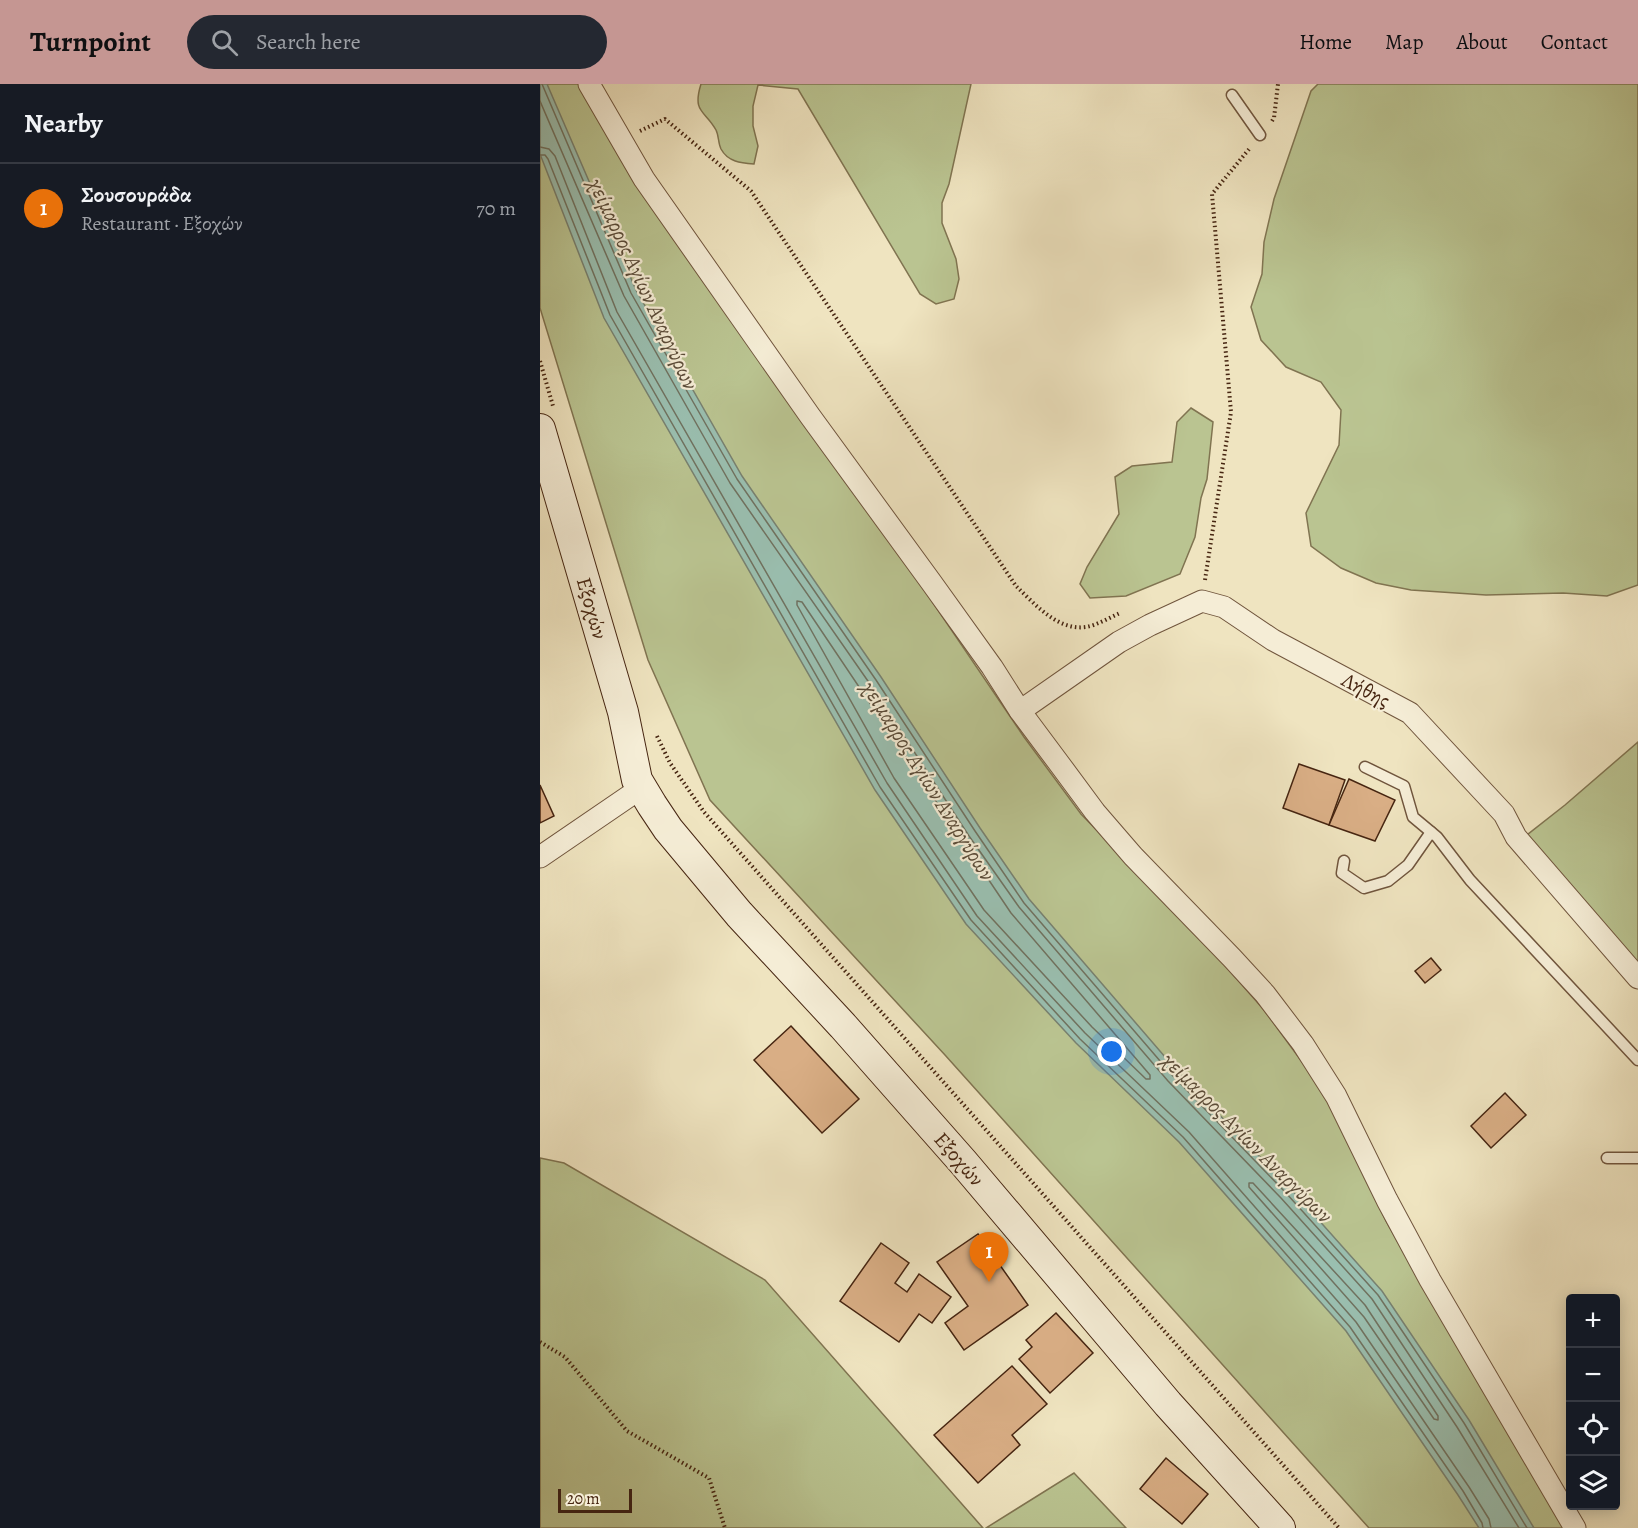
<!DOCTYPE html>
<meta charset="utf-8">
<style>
:root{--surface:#171b24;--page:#242831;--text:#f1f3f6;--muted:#9ea1a6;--line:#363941;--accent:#c59692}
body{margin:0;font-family:Alegreya,serif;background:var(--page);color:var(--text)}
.controls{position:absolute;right:18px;bottom:18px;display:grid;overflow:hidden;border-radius:6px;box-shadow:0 3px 15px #0003}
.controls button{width:54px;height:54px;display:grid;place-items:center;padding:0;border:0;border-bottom:2px solid var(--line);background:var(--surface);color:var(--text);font:30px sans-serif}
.scale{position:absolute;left:18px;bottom:15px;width:74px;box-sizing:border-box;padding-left:6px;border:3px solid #462511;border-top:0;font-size:16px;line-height:21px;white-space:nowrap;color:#462511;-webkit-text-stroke:4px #f5edd6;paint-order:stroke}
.you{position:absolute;left:572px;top:968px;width:21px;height:21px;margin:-15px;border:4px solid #fff;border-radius:50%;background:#1a73e8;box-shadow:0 0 0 9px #1a73e833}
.badge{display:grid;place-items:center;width:39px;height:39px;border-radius:50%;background:var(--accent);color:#fff;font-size:20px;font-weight:700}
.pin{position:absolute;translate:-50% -50px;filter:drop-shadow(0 2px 3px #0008)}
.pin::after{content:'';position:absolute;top:32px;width:21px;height:18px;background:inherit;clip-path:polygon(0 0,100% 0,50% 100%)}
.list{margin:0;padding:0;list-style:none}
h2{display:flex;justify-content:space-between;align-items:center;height:78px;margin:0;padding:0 24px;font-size:26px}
h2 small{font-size:20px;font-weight:400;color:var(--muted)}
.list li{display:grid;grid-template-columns:39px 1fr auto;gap:18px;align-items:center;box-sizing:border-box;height:90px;padding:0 24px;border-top:2px solid var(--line)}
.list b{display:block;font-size:22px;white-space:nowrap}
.list p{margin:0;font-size:20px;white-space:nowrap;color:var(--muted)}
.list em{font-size:20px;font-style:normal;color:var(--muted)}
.icon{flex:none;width:33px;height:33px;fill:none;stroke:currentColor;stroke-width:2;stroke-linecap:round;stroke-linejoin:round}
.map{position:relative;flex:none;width:1098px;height:1444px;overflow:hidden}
header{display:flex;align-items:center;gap:36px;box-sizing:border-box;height:84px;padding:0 30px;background:var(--accent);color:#111}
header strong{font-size:28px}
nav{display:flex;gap:33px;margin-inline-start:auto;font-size:21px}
.search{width:420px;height:54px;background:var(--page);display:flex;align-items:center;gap:15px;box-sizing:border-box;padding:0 21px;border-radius:33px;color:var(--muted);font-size:22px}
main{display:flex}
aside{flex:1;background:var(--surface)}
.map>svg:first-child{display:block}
.green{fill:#bac491;stroke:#807451;stroke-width:1.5}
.water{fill:#9abfb0;stroke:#788170;stroke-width:1.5}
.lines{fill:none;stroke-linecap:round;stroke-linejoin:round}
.shore{stroke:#707260;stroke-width:1.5}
.building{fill:#d9ae85;stroke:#462511;stroke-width:1.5}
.service-casing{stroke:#70553d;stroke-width:13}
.minor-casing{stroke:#70553d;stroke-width:23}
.secondary-casing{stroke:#462511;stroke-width:32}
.path{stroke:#462511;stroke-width:4;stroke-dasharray:1.5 3;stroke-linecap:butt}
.service{stroke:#f5edd6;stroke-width:10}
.minor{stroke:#f5edd6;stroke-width:21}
.secondary{stroke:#f5edd6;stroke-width:30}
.labels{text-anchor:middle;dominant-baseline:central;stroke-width:4.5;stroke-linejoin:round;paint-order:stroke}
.street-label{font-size:21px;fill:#462511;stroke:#f5edd6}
.water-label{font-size:22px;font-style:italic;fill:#5b4c39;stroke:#f5edd6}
</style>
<header>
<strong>Turnpoint</strong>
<div class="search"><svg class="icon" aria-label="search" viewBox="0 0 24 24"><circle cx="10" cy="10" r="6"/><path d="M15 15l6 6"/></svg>Search here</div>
<nav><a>Home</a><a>Map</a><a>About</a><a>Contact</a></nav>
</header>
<main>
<aside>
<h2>Nearby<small></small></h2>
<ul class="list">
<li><span class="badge" style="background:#e8710a">1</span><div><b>Σουσουράδα</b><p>Restaurant · Εξοχών</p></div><em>70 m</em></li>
</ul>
</aside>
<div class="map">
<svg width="1098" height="1444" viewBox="0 0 1098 1444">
<rect width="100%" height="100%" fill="#efe4c0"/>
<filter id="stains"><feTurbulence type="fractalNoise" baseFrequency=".00333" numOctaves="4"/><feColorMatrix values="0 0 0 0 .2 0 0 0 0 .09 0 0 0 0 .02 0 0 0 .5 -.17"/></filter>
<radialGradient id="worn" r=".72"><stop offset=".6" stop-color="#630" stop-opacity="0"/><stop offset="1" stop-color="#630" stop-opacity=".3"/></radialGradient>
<!-- green -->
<g class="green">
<polygon points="0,0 41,0 484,653 541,730 655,847 724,926 765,982 794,1028 846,1137 882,1201 1024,1444 829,1444 405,971 170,716 108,576 0,224"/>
<path d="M161 0H431L409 100 402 119V139L416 175 419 195 414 215 396 220 380 210 258 5 218 1 213 22V42L218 62 214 80C201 79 188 78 181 65 178 59 179 52 176 46 165 26 152 29 161 0Z"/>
<polygon points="778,0 1098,0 1098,501 1067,512 1023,509 946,511 871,506 836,499 801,484 771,462 766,429 799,361 801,326 781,298 746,283 721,256 711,223 722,190 724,158 734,115 771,7"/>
<polygon points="651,324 673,338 667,395 661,414 655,453 640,490 586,512 550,514 540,500 547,483 579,430 575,393 592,382 632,378 637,338"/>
<polygon points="1098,658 1098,886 983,754 1025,721"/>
<polygon points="0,1074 24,1079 225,1196 443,1444 0,1444"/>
<polygon points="534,1389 586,1444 446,1444"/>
</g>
<!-- water -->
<polygon class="water" points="0,0 7,0 96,206 202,392 341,593 440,744 489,815 638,988 751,1105 842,1207 929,1336 994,1444 939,1444 918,1411 806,1247 639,1058 536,959 426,840 335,706 64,234 0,70"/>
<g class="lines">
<!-- shore -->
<g class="shore">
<polyline points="2,0 91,209 197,395 336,596 435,747 484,819 633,992 746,1109 838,1211 924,1339 987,1444"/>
<polyline points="0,17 84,212 190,399 330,600 429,752 479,823 628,997 741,1114 832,1215 917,1343 979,1444"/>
<polyline points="0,63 9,65 15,72 77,228 347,699 437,832 545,949 649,1048 816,1238 929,1403 949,1435 951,1444"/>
<polyline points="0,71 5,71 8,75 70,231 340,703 431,836 540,955 643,1053 810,1243 923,1407 942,1439 943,1444"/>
<polygon points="257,517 262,518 471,829 610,991 610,995 606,995 552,943 444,826 354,694 257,521"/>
<polygon points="709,1099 713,1099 825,1221 898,1332 898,1336 894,1335 824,1233 709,1103"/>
</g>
</g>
<!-- building -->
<g class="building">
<polygon points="759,680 805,696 789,741 743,724"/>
<polygon points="809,695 855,716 835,757 789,741"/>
<polygon points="0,701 14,732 0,739"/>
<polygon points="891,874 901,886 885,899 875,887"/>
<polygon points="251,942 319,1015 282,1049 214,976"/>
<polygon points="965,1009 986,1031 951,1064 931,1042"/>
<polygon points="438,1150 488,1221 424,1266 405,1239 428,1222 397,1178"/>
<polygon points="341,1159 369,1179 355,1199 367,1208 379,1190 411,1213 392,1239 379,1230 359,1258 300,1217"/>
<polygon points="516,1229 553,1269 510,1309 479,1275 492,1263 486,1256"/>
<polygon points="472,1282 507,1320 472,1351 480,1361 438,1399 394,1351"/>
<polygon points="626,1374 668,1410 642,1440 600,1405"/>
</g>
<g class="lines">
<!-- service casing -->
<g class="service-casing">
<g id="service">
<polyline points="692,11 720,51"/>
<polyline points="825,683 864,702 873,733 897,753 930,796 1098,976"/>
<polyline points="804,777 802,789 824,804 848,797 868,781 891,748"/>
<polyline points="1067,1074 1098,1074"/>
</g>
</g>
<!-- minor casing -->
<g class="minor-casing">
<g id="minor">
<polyline points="49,0 104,95 270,332 391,498 452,583 480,627 518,678 555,728 593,772 692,874 725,910 763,960 796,1012 847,1116 890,1196 1035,1444"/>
<polyline points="480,627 579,558 610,541 662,517 684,523 733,556 870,629 964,730 976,753 1098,894"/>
<polyline points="0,773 101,704"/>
</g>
</g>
<!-- secondary casing -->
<g class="secondary-casing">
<polyline id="secondary" points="0,345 83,628 97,696 112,721 128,745 199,830 303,942 423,1078 628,1320 740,1444"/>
</g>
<!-- path -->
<g class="path">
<polyline points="732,37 734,34 738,0"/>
<path d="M100 47 125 35 211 107 476 502C494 519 517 547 546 543 557 541 569 534 580 529"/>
<polyline points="0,277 13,322"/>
<polyline points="665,496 691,328 672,110 710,64"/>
<polyline points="117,652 130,679 164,728 799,1444"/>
<polyline points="0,1258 25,1273 87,1347 169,1394 185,1444"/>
</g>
<!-- service -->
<use href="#service" class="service"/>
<!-- minor -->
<use href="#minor" class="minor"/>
<!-- secondary -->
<use href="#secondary" class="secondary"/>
</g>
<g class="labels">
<!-- street labels -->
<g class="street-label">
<text transform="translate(52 524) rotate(74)">Εξοχών</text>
<text transform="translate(826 606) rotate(28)">Λήθης</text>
<text transform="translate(419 1075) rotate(49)">Εξοχών</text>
</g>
<!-- water labels -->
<g class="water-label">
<text transform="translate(103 200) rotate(65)">χείμαρρος Αγίων Αναργύρων</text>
<text transform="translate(388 697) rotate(58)">χείμαρρος Αγίων Αναργύρων</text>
<text transform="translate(707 1054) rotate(45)">χείμαρρος Αγίων Αναργύρων</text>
</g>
</g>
<rect width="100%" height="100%" filter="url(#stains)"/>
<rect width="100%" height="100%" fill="url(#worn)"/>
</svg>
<div class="controls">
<button>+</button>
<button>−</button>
<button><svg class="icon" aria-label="locate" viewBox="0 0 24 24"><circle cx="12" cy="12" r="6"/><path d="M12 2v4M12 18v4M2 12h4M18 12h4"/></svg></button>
<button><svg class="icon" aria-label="layers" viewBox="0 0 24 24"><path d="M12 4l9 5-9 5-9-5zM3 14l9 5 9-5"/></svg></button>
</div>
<div class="scale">20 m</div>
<div class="you"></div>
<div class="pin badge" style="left:449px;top:1198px;background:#e8710a">1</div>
</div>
</main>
